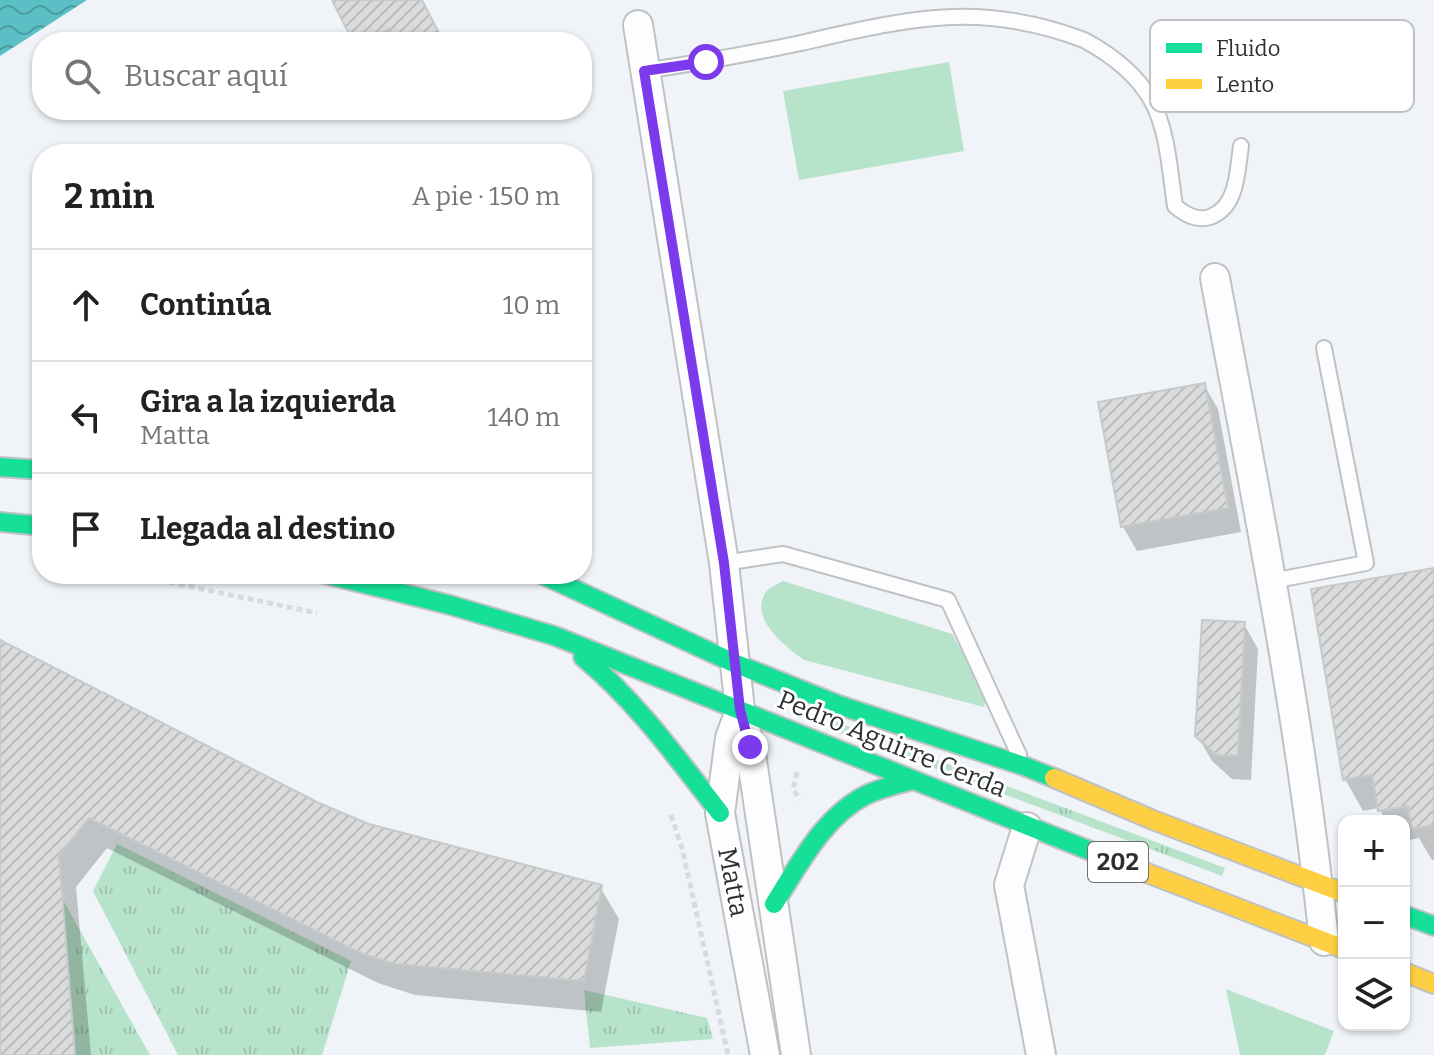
<!DOCTYPE html>
<html lang="es">
<meta charset="utf-8">
<style>
:root{--surface:#fff;--page:#f6f6f6;--text:#222;--muted:#767676;--line:#e0e0e0}
body{margin:0;font-family:Bitter,serif;background:var(--page);color:var(--text)}
.controls{position:absolute;right:24px;bottom:24px;display:grid;overflow:hidden;border-radius:16px;box-shadow:0 2px 6px #0004}
.controls button{width:72px;height:72px;display:grid;place-items:center;padding:0;border:0;border-bottom:2px solid var(--line);background:var(--surface);color:var(--text);font:40px sans-serif}
.stop{position:absolute;width:24px;height:24px;margin:-18px;border:6px solid #7c3aed;border-radius:50%;background:#fff}
.stop.end{background:#7c3aed;border-color:#fff;box-shadow:0 2px 8px #0008}
.list{margin:0;padding:0;list-style:none}
h2{display:flex;justify-content:space-between;align-items:center;height:104px;margin:0;padding:0 32px;font-size:34px}
h2 small{font-size:26px;font-weight:400;color:var(--muted)}
.list li{display:grid;grid-template-columns:52px 1fr auto;gap:24px;align-items:center;box-sizing:border-box;height:112px;padding:0 32px;border-top:2px solid var(--line)}
.list b{display:block;font-size:30px;white-space:nowrap}
.list p{margin:0;font-size:26px;white-space:nowrap;color:var(--muted)}
.list em{font-size:26px;font-style:normal;color:var(--muted)}
.icon{flex:none;width:44px;height:44px;fill:none;stroke:currentColor;stroke-width:2;stroke-linecap:round;stroke-linejoin:round}
.map{position:relative;flex:none;width:1434px;height:1055px;overflow:hidden}
.search{position:absolute;background:var(--surface);box-shadow:0 2px 6px #0004;left:32px;top:32px;width:560px;height:88px;display:flex;align-items:center;gap:20px;box-sizing:border-box;padding:0 28px;border-radius:32px;color:var(--muted);font-size:30px}
.panel{position:absolute;background:var(--surface);box-shadow:0 2px 6px #0004;left:32px;top:144px;width:560px;height:440px;border-radius:32px}
.map>svg:first-child{display:block}
.grass{fill:url(#grass-tufts)}
.park{fill:#b7e3cb}
.water{fill:url(#water-waves)}
.shadow{fill:#0003}
.building{fill:url(#building-hatch);stroke:#c8c9ca;stroke-width:2}
.lines{fill:none;stroke-linecap:round;stroke-linejoin:round}
.lane-casing{stroke:#bfc2c5;stroke-width:18}
.street-casing{stroke:#bfc2c5;stroke-width:32}
.fast-casing{stroke:#bfc2c5;stroke-width:22}
.slow-casing{stroke:#bfc2c5;stroke-width:22}
.path{stroke:#dadadc;stroke-width:5;stroke-dasharray:6 4;stroke-linecap:butt}
.lane{stroke:#fdfdfe;stroke-width:14}
.street{stroke:#fdfdfe;stroke-width:28}
.fast{stroke:#16e098;stroke-width:18}
.slow{stroke:#ffcf43;stroke-width:18}
.route{stroke:#7c3aed;stroke-width:10}
.labels{text-anchor:middle;dominant-baseline:central;stroke-width:6;stroke-linejoin:round;paint-order:stroke}
.shield{fill:#fff;stroke:#6c6e70;stroke-width:2}
.shield-label{font-size:24px;font-weight:bold;fill:#2d3033}
.street-label{font-size:26px;fill:#2d3033;stroke:#fff}
.key{fill:#fff;stroke:#c0c1c2;stroke-width:2}
.key-label{font-size:22px;fill:#2d3033}
</style>
<div class="map">
<svg width="1434" height="1055" viewBox="0 0 1434 1055">
<defs>
<pattern id="grass-tufts" width="24" height="20" patternUnits="userSpaceOnUse" patternTransform="scale(2)"><rect width="24" height="20" fill="#b7e3cb"/><path d="M3 7l-1-3M5 7V3M7 7l1-3M15 17l-1-3M17 17v-4M19 17l1-3" fill="none" stroke="#9ec3af"/></pattern>
<pattern id="water-waves" width="16" height="10" patternUnits="userSpaceOnUse" patternTransform="scale(2)"><rect width="16" height="10" fill="#5ac0c6"/><path d="M0 5q4-4 8 0t8 0" fill="none" stroke="#4b9ca1"/></pattern>
<pattern id="building-hatch" width="6" height="6" patternUnits="userSpaceOnUse" patternTransform="scale(2)"><rect width="6" height="6" fill="#dadbdb"/><path d="M-1 1l2-2M0 6l6-6M5 7l2-2" fill="none" stroke="#bbbcbc"/></pattern>
</defs>
<rect width="100%" height="100%" fill="#f0f4f8"/>
<!-- grass -->
<g class="grass">
<polygon points="834,721 1225,868 1222,876 830,729"/>
<polygon points="117,844 351,961 322,1055 178,1055 93,891"/>
<polygon points="63,900 150,1055 75,1055"/>
<polygon points="584,990 707,1018 713,1039 590,1048"/>
</g>
<!-- park -->
<g class="park">
<polygon points="949,62 964,151 799,180 783,91"/>
<path d="M783 581 952 634 987 696 984 707 804 660C786 647 748 618 766 592 770 587 778 584 783 581Z"/>
<polygon points="1226,989 1334,1031 1325,1055 1240,1055"/>
</g>
<!-- water -->
<polygon class="water" points="0,0 87,0 0,56"/>
<!-- shadow -->
<g class="shadow">
<polygon points="343,0 421,0 443,42 355,42"/>
<polygon points="1204,385 1218,409 1241,532 1137,551 1123,527 1101,404"/>
<polygon points="1434,570 1434,860 1432,860 1419,838 1404,841 1404,821 1386,821 1379,808 1363,811 1345,779"/>
<polygon points="1244,624 1258,649 1251,780 1232,779 1212,761 1197,735"/>
<polygon points="0,642 319,805 368,826 600,887 619,919 601,1012 415,995 378,983 107,848 76,887 91,1055 0,1055"/>
</g>
<!-- building -->
<g class="building">
<polygon points="332,0 422,0 439,33 421,42 396,42 389,29 364,42 353,42"/>
<polygon points="1205,383 1228,508 1121,527 1098,402"/>
<polygon points="1434,568 1434,825 1412,829 1408,806 1378,811 1372,775 1343,780 1311,589"/>
<polygon points="1202,620 1245,622 1238,756 1216,755 1195,736"/>
<polygon points="0,640 319,803 369,824 602,885 584,981 395,964 358,952 89,818 59,855 75,1055 0,1055"/>
</g>
<g class="lines">
<!-- lane casing -->
<g class="lane-casing">
<g id="lane">
<path d="M644 71C697 63 749 54 801 43 906 19 979 0 1084 40 1110 54 1136 73 1151 100 1168 129 1170 174 1175 206 1186 215 1197 221 1210 217 1238 207 1237 171 1241 146"/>
<polyline points="724,563 783,554 948,600 1019,755"/>
<polyline points="1272,581 1366,563 1324,348"/>
</g>
</g>
<!-- street casing -->
<g class="street-casing">
<g id="street">
<polyline points="638,25 724,563 740,710 750,747 796,1055"/>
<path d="M1215 278C1256 498 1301 718 1324 941"/>
<polyline points="740,711 730,738 720,813 765,1055"/>
<polyline points="1027,827 1009,885 1041,1055"/>
</g>
</g>
<!-- fast casing -->
<g class="fast-casing">
<g id="fast">
<polyline points="0,467 42,470"/>
<polyline points="0,522 42,526"/>
<polyline points="325,574 450,605 555,636 1103,856"/>
<polyline points="541,574 734,663 839,705 1024,766 1054,778"/>
<path d="M583 657C637 702 677 758 720 813"/>
<path d="M774 904C799 865 823 817 866 795 881 788 897 784 913 780"/>
<polyline points="1404,915 1434,926"/>
</g>
</g>
<!-- slow casing -->
<g class="slow-casing">
<g id="slow">
<polyline points="1054,778 1153,820 1344,893"/>
<polyline points="1103,856 1344,949"/>
<polyline points="1404,972 1434,984"/>
</g>
</g>
<!-- path -->
<g class="path">
<polyline points="130,574 317,613"/>
<polyline points="797,772 793,790 801,799"/>
<polyline points="671,815 682,848 728,1055"/>
</g>
<!-- lane -->
<use href="#lane" class="lane"/>
<!-- street -->
<use href="#street" class="street"/>
<!-- fast -->
<use href="#fast" class="fast"/>
<!-- slow -->
<use href="#slow" class="slow"/>
</g>
<g class="lines">
<!-- route -->
<polyline class="route" points="706,62 644,71 724,563 740,710 750,747"/>
</g>
<g class="labels">
<!-- shield labels -->
<rect class="shield" x="1088" y="842" width="60" height="40" rx="6"/>
<g class="shield-label">
<text x="1118" y="862">202</text>
</g>
<!-- street labels -->
<g class="street-label">
<text transform="translate(892 744) rotate(22)">Pedro Aguirre Cerda</text>
<text transform="translate(733 882) rotate(79)">Matta</text>
</g>
</g>
<!-- legend -->
<rect x="1150" y="20" width="264" height="92" rx="12" class="key"/>
<rect x="1166" y="43" width="36" height="10" fill="#16e098"/>
<rect x="1166" y="79" width="36" height="10" fill="#ffcf43"/>
<g class="key-label">
<text x="1216" y="56">Fluido</text>
<text x="1216" y="92">Lento</text>
</g>
</svg>
<div class="controls">
<button>+</button>
<button>−</button>
<button><svg class="icon" aria-label="layers" viewBox="0 0 24 24"><path d="M12 4l9 5-9 5-9-5zM3 14l9 5 9-5"/></svg></button>
</div>
<div class="stop" style="left:706px;top:62px"></div>
<div class="stop end" style="left:750px;top:747px"></div>
<div class="search"><svg class="icon" aria-label="search" viewBox="0 0 24 24"><circle cx="10" cy="10" r="6"/><path d="M15 15l6 6"/></svg>Buscar aquí</div>
<section class="panel">
<h2>2 min<small>A pie · 150 m</small></h2>
<ul class="list">
<li><svg class="icon" aria-label="ahead" viewBox="0 0 24 24"><path d="M12 20V5M6 11l6-6 6 6"/></svg><div><b>Continúa</b></div><em>10 m</em></li>
<li><svg class="icon" aria-label="left" viewBox="0 0 24 24"><path d="M17 20v-9H6M10 6l-5 5 5 5"/></svg><div><b>Gira a la izquierda</b><p>Matta</p></div><em>140 m</em></li>
<li><svg class="icon" aria-label="arrive" viewBox="0 0 24 24"><path d="M6 21V4h12l-3 4 3 4H6"/></svg><div><b>Llegada al destino</b></div></li>
</ul>
</section>
</div>
